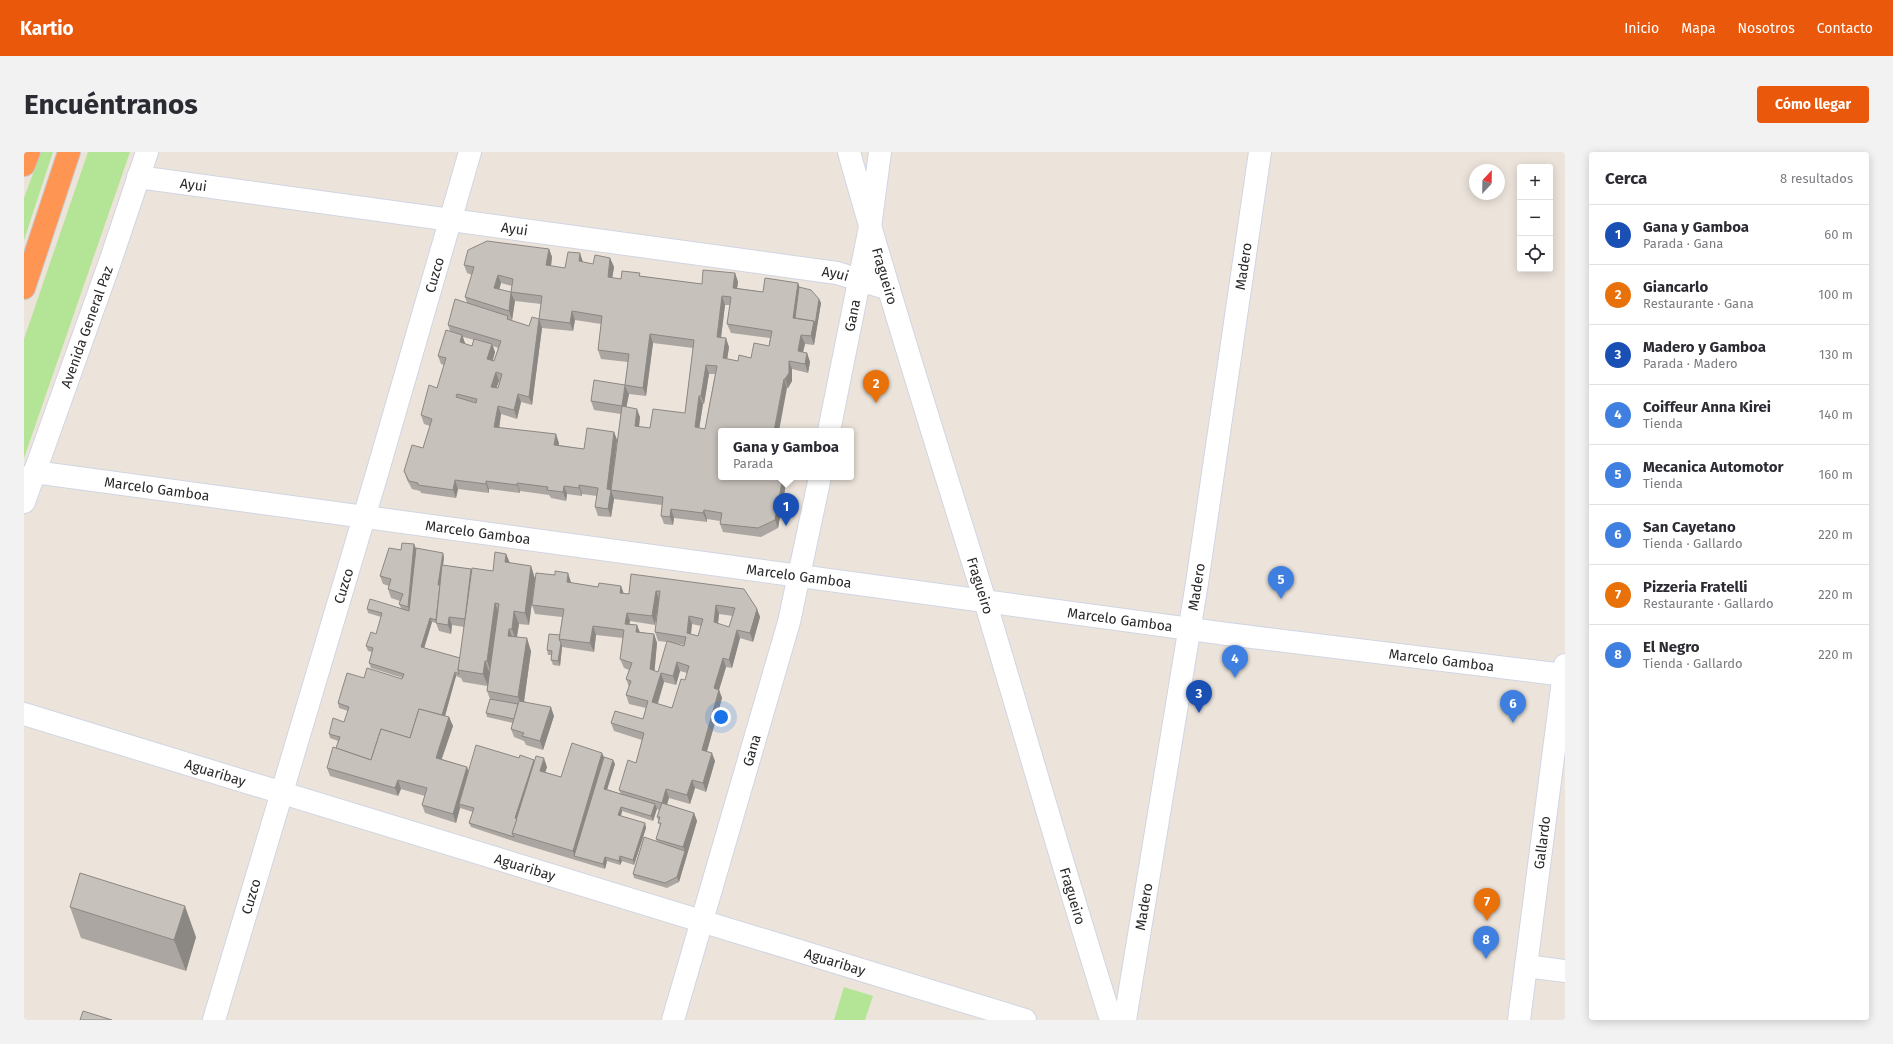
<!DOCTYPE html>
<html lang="es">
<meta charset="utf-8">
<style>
:root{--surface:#fff;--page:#f2f2f3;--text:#2b2b33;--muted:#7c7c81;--line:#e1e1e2;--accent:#ea580c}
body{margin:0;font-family:"Fira Sans",sans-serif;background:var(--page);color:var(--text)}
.controls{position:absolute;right:12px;top:12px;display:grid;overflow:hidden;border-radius:4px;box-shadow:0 2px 10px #0003}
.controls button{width:36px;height:36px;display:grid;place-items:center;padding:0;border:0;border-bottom:1px solid var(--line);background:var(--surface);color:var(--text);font:20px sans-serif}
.compass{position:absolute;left:1445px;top:12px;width:36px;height:36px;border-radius:50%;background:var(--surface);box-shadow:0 2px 10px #0003;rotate:22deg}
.you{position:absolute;left:697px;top:565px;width:14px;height:14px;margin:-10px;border:3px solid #fff;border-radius:50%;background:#1a73e8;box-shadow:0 0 0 6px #1a73e833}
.badge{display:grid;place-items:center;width:26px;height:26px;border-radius:50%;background:var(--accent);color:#fff;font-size:13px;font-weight:700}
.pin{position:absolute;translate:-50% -33px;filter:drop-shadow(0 1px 2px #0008)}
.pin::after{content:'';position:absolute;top:21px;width:14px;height:12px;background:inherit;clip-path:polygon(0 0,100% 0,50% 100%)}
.popup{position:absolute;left:694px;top:276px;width:136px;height:52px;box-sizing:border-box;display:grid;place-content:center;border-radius:4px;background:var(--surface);filter:drop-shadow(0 1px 3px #0005);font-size:13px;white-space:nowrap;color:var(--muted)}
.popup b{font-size:15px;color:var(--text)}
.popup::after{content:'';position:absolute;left:50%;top:100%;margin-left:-8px;border:8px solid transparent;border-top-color:var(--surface)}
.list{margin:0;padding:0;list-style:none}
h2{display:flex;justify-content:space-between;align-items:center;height:52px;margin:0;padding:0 16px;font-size:17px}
h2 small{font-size:13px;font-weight:400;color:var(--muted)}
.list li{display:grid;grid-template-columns:26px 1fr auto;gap:12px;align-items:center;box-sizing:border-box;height:60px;padding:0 16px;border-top:1px solid var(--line)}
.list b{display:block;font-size:15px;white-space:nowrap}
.list p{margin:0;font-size:13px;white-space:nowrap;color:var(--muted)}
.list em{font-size:13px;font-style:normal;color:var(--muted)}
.icon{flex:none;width:22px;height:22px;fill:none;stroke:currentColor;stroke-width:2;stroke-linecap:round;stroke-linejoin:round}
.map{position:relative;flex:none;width:1541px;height:868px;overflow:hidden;border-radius:4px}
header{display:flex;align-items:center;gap:24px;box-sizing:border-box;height:56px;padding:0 20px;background:var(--accent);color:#fff}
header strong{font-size:19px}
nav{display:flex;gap:22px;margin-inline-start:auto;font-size:14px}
.intro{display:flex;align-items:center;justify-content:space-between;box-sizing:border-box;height:96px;padding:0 24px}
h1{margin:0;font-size:28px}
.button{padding:10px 18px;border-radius:4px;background:var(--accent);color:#fff;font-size:14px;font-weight:700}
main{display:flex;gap:24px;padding:0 24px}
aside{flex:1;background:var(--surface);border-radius:4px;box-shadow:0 2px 10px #0003}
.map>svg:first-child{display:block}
.green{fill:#b4e496}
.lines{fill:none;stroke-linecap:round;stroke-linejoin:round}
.minor-casing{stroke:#d0d5e3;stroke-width:24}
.tertiary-casing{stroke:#d0d5e3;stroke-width:24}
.motorway-casing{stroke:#c7c7c7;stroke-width:24}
.minor{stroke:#fff;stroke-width:22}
.tertiary{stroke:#fff;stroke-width:22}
.motorway{stroke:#ff9553;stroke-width:22}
.wall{fill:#aba6a1;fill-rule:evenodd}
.shaded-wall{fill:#8b8783}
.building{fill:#c7c1bb;stroke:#8b8783;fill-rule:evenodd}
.labels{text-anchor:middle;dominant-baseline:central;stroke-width:3;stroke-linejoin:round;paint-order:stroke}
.street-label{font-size:14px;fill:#292929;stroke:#fff}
</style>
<header>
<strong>Kartio</strong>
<nav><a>Inicio</a><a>Mapa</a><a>Nosotros</a><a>Contacto</a></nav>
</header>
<div class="intro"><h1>Encuéntranos</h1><a class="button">Cómo llegar</a></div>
<main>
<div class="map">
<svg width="1541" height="868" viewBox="0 0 1541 868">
<rect width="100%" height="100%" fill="#ece4db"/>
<!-- green -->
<g class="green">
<polygon points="17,0 29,0 0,88 0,46"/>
<polygon points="64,0 106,0 0,306 0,187"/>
<polygon points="820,835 849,844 841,868 810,868"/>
</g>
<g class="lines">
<!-- minor casing -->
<g class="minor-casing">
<g id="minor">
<path id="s1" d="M825 0C867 151 915 300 961 449 1003 589 1043 729 1087 868"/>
<path id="s2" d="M114 25 813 121 865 137"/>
<path id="s3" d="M805 279 846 75 856 0"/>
<path id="s4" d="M10 320 1203 482 1541 523"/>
<path id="s5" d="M0 562 1001 868"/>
<polyline points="1502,814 1541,819"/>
<path id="s6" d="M190 868 352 325 446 0"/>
<path id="s7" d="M649 868 765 470 796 325"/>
<path id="s8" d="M1101 868 1173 431 1236 0"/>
<path id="s9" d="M1495 868 1541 513"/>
</g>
</g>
<!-- tertiary casing -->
<g class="tertiary-casing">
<g id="tertiary">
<path id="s10" d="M0 350 87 107 123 0"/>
</g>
</g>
<!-- motorway casing -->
<g class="motorway-casing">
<g id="motorway">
<polyline points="0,13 5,0"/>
<polyline points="0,136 45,0"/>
</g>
</g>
<!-- minor -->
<use href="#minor" class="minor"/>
<!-- tertiary -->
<use href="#tertiary" class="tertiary"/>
<!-- motorway -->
<use href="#motorway" class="motorway"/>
</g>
<!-- wall -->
<g class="wall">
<path d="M525 97 528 105 527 114 541 116 559 110 569 112 586 106 590 115 588 126 597 127 617 124 678 132 711 121 714 130 713 136 739 140 774 131 775 135 795 147 797 151 790 193 781 192 779 200 783 201 786 210 784 221 768 217V229L764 236H763L697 279 762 332 754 376 737 385 699 380 696 372V369L683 367V370L650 366 649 373 640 372 637 364 638 353 590 347 587 365 574 364 571 355 573 344 558 342V344L543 342 542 349 527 346 525 343 496 339V341L465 337V341L434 337 432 346 397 341 396 339 388 337 383 328 380 319 399 296 406 274 400 272 397 263 413 236 420 213 417 212 414 204 426 179 424 173 443 151 441 145 448 123 443 121 440 113ZM477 131 488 134 487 140 491 149 517 152 515 167 505 174 486 168H488L491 149 475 138ZM701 153H706L703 172 707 181 746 186 745 194 727 206 714 209 703 207 705 195 697 185ZM551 168 577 172 574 198 577 207 604 210 601 233 605 242 622 244 629 191 669 196 661 261 626 276 615 275 616 265 602 255 605 242 567 249 570 258 597 262 588 328 593 288 590 280 560 297 535 293V291L475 276 477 262 493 267 497 250 508 253 518 176 549 179ZM439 185 450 188 448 194 441 192ZM469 194 474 196 470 209H469L471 200ZM685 222H691L681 277 675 276 679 252H680ZM475 229H476L474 236H472Z"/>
<path d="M390 392 392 396 420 405 419 413 447 417 469 419 482 402 486 411 507 414 511 427 505 473 495 472 493 485 507 499 500 549 530 564 519 598 502 593 500 589 490 585 487 577 489 571 463 565 462 561 466 547 463 539V534L439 530 437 526 432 524 421 564 425 565 429 574 418 607 443 615 444 619 495 606 510 608V609L523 615 521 620 537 625 580 605 589 608 591 612 583 637 597 642 595 638 612 611 618 588 590 579 587 571 619 567 622 556 605 552 602 543 605 535 602 527 605 518 600 516 596 507 599 486 572 483 570 500 538 495 536 514 529 513 527 508 528 503H524L523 498 536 483 538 465 511 462 508 453 547 430V431L574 435 597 434 600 442H605L607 422 733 457 736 465 729 490 716 486 708 516 702 515 695 538 698 546 683 599 691 609 682 640 671 636 666 652 645 646 643 652 670 661 673 669 655 730 643 736 610 726 609 722 633 690 632 687 636 674 633 665 635 658 633 657 629 669 598 659 597 664 621 671 622 676 610 713 598 709 596 713 583 709 581 717 492 690 447 675 445 671 449 660 436 656 432 671 401 661 398 653 401 644 377 637 374 644 306 624 303 616 312 596 314 589 306 586 305 582 320 570 324 559 315 556 314 551 340 526 378 527 379 526 347 516 345 511 348 500 344 499 342 494 352 482 357 465 344 461 343 457 377 456 375 452 376 449 367 446 364 437 365 434 359 432 356 424 377 398ZM635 447 631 480 634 489 643 490 634 520 630 519 633 491 630 482 616 480 613 473 605 472 606 469 631 473ZM695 462 709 464 705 475 694 472ZM408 470 412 471 415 479 427 482 428 473 440 475 436 506 400 496ZM668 472 677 474 674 484 667 482ZM651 491 661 493 660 494ZM656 519 663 521 661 528 648 556 634 552 640 530 652 533Z"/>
<polygon points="46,755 172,785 162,819 57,786"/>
</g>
<!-- shaded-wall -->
<g class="shaded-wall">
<polygon points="525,97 528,105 526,122 522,113"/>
<polygon points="556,101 559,110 555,109"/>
<polygon points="586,106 590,115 587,133 584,125"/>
<polygon points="711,121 714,130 712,144 709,136"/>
<polygon points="474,123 477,131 473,145 470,136"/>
<polygon points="774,131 777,139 772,170 769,166"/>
<polygon points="487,140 491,149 488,168 485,159"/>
<polygon points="698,144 701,153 696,194 693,185"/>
<polygon points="795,147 797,151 790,193 787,184"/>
<polygon points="548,159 551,168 549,179 546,171"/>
<polygon points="515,167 518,176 508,253 505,245"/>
<polygon points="626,182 629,191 622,244 619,236"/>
<polygon points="438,183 441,191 439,199 436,190"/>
<polygon points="777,183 781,192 777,208 774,199"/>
<polygon points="702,186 705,195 702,215 699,206"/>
<polygon points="468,192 471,200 466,216 463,207"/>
<polygon points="783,201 786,210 784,221 781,212"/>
<polygon points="765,209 768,217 768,229 764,236 761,227"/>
<polygon points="682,213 685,222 680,252 677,244"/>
<polygon points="472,220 475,229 470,243 467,235"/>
<polygon points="760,227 763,236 755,279 750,279"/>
<polygon points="601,233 605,242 601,262 598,254"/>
<polygon points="494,242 497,250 493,267 490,258"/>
<polygon points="675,244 679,252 674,284 671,275"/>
<polygon points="474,254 477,262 474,284 470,275"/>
<polygon points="613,257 616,265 614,283 611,274"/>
<polygon points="590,280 593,288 587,338 590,347 587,365 584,357 583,337"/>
<polygon points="532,282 535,291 533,301 530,293"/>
<polygon points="759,325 760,325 762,332 754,376 751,368"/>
<polygon points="431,328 434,337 432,346 429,338"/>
<polygon points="462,329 465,337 465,341 462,332"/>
<polygon points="493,331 496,339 496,341 493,333"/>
<polygon points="555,333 558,342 558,344 555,336"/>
<polygon points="540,334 543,342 542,349 539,340"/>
<polygon points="647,357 650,366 649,373 646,365"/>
<polygon points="680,358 683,367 683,370 679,361"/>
<polygon points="390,392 393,401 387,463 384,455"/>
<polygon points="419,401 420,405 416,437 414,433"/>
<polygon points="482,402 487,414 481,410"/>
<polygon points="507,414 511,427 505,473 501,461"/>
<polygon points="544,421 547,430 546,439 543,430"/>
<polygon points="597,434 600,443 596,441"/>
<polygon points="632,439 635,447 631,473 628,464"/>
<polygon points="471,451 476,464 468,522 463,509"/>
<polygon points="692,453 695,462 693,479 690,470"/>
<polygon points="733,457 736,465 729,490 726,481"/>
<polygon points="490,459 495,472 492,489 488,477"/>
<polygon points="603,461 606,469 604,481 601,472"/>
<polygon points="665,464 668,472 666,489 663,481"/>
<polygon points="425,465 428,473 427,482 424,473"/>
<polygon points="406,466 408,470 399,500 397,495"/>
<polygon points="613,473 616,482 612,480"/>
<polygon points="569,474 572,483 570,500 566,491"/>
<polygon points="485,477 490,489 484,484"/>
<polygon points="713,478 716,486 708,516 705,508"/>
<polygon points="630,482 633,491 630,526 626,517"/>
<polygon points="503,486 507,499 499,557 494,545"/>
<polygon points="537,491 538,495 536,514 534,509"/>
<polygon points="699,506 702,515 695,538 698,546 681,606 678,598 690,536"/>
<polygon points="461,509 466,522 464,534 459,522"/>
<polygon points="653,510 656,519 652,533 649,524"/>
<polygon points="431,520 432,524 419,571 417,566"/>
<polygon points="637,521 640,530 631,559 628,550"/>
<polygon points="527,555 530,564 519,598 516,589"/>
<polygon points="425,565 429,574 415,614 412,606"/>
<polygon points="578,601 582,609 550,704 549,699"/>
<polygon points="688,601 691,609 682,640 679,631"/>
<polygon points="520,606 523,615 519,627 516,619"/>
<polygon points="510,608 511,612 493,671 491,666"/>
<polygon points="589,608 591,612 582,641 580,637"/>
<polygon points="443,615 446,624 435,652 436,656 432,671 429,662"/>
<polygon points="374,628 377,637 374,644 371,636"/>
<polygon points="668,628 671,636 666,652 663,643"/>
<polygon points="642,637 645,646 641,659 638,651"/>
<polygon points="631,652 633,657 629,669 627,664"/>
<polygon points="597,655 598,659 596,667 594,663"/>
<polygon points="670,661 673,669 655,730 653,725 661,699 659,695"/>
<polygon points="621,671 622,676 610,713 609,708"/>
<polygon points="596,704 598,709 596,713 595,709"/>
<polygon points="581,705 583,709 581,717 579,712"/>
<polygon points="161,754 172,785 162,819 150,788"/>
</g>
<!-- building -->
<g class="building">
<path d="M463 89 525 97 522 113 541 116 544 100 556 101 555 109 569 112 571 103 586 106 584 125 597 127 598 119 616 121 615 124 678 132 679 118 711 121 709 136 739 140 741 126 774 131 769 166 790 169 787 184 777 183 774 199 783 201 781 212 765 209V221L761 227H760L750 279H697V325H759L751 368 734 376 696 372 698 361 680 358 679 361 647 357 646 365 637 364 639 345 587 338 598 254 613 257 611 274 626 276 629 257 661 261 670 188 626 182 619 236 601 233 605 202 574 198 578 164 548 159 546 171 515 167 518 144 487 140 489 127 474 123 470 136 487 140 485 159 441 145 450 115 440 113 444 98ZM698 144 707 145 703 172 748 179 745 194 730 191 727 206 715 203 714 209 699 206 702 186 693 185ZM682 213 693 214 681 277 671 275 675 244H677Z"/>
<polygon points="775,135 787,138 795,147 791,173 790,169 771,166"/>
<path d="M431 147 484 164 483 167 505 174 508 165 515 167 505 245 494 242 490 258 474 254 470 275 532 282 530 293 560 297 563 276 590 280 583 337 587 338 584 357 571 355 574 336 555 333V336L540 334 539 340 523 338 524 335 493 331V333L462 329V332L431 328 429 338 394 333V331L385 329 380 319 388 293 399 296 408 267 397 263 405 233 413 236 422 206 414 204 422 178 438 183 436 190 448 194 450 187 468 192 463 207 470 209 477 189 424 173ZM472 220 478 222 474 236 467 235ZM433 242 453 247 452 251 432 245Z"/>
<polygon points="570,228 601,233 598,254 567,249"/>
<polygon points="378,391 390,392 384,455 375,452 379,442 364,437 367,427 356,424 365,396 377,398"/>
<polygon points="392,396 419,401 414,433 416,433 412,468 406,466 397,495 436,506 434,518 435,522 431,520 418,563 395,557 386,586 357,577 347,608 312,596 316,585 305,582 309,566 320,570 325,555 314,551 323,521 340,526 343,516 378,527 380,522 345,511 349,496 342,494 347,480 352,482 358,461 343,457 346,447 385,459"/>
<polygon points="471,400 482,402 481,410 507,414 501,461 490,459 488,477 485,477 484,484 503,486 494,545 463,539 475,452 471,451 463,509 461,509 459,522 434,518 448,416 469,419"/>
<polygon points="418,413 447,417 441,467 425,465 424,473 412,471"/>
<path d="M531 419 544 421 543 430 574 435 575 431 597 434 596 441 605 442 607 422 720 437 733 457 726 481 713 478 705 508 699 506 690 536 695 538 678 598 688 601 679 631 668 628 663 643 642 637 638 651 670 661 659 695 632 687 637 671H634L636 665H633L638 651 595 638 604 608 612 611 620 581 587 571 591 559 619 567 624 549 602 543 607 529 602 527 608 511 596 507 600 478 569 474 566 491 535 487 540 457 508 453 512 421 531 423ZM632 439H636L631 480 662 485 660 494 643 489 634 520 626 517 630 482 612 480 613 473 601 472 603 461 628 464ZM692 453 711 456 705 475 690 470ZM665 464 679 467 674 484 663 481ZM653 510 665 514 661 528 657 527 648 556 628 550 637 521 649 524Z"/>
<polygon points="525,482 536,483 535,487 537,491 534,509 527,508 528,499 523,498"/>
<polygon points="466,547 494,552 490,567 462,561"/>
<polygon points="495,549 527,555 516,589 498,584 500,581 487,577"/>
<polygon points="395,557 425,565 412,606 443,615 429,662 398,653 403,636 374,628 371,636 303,616 309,595 347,608 357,577 386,586"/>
<polygon points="548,591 578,601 549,699 488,681 512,604 520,606 516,619 537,625"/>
<polygon points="452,593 495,606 496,603 510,608 491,666 493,667 488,681 490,685 445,671 450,656 435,652"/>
<polygon points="580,605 589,608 580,637 631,652 627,664 597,655 594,663 621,671 609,708 596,704 595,709 581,705 579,712 550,704"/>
<polygon points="620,685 661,699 653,725 641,731 609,722"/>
<polygon points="56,721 161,754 150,788 46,755"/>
<polygon points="59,859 88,868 56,868"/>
</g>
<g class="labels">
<!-- street labels -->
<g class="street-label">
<text stroke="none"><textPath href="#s2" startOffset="56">Ayui</textPath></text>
<text stroke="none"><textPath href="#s2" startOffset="380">Ayui</textPath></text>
<text stroke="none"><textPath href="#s8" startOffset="763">Madero</textPath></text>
<text stroke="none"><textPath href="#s2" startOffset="704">Ayui</textPath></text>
<text stroke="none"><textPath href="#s6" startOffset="777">Cuzco</textPath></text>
<text stroke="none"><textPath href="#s1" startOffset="129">Fragueiro</textPath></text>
<text stroke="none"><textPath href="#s3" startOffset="118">Gana</textPath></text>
<text stroke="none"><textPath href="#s10" startOffset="186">Avenida General Paz</textPath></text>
<text stroke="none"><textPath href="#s4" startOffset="124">Marcelo Gamboa</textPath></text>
<text stroke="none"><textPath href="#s4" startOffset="448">Marcelo Gamboa</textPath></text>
<text stroke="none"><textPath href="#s4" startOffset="772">Marcelo Gamboa</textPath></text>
<text stroke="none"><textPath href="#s6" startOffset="453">Cuzco</textPath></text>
<text stroke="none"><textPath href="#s1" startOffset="453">Fragueiro</textPath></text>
<text stroke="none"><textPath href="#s8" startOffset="439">Madero</textPath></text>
<text stroke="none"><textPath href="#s4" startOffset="1096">Marcelo Gamboa</textPath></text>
<text stroke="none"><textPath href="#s4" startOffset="1420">Marcelo Gamboa</textPath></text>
<text stroke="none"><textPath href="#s7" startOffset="281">Gana</textPath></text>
<text stroke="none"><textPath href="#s5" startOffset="200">Aguaribay</textPath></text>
<text stroke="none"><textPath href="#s9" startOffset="179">Gallardo</textPath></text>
<text stroke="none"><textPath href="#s5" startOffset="524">Aguaribay</textPath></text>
<text stroke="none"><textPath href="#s6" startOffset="129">Cuzco</textPath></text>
<text stroke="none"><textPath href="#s1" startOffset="777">Fragueiro</textPath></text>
<text stroke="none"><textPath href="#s8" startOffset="115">Madero</textPath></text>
<text stroke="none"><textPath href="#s5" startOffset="848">Aguaribay</textPath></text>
</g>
</g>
</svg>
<div class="controls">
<button>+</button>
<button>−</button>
<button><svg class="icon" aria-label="locate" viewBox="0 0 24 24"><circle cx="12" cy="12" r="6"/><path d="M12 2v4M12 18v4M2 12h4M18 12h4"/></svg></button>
</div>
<svg class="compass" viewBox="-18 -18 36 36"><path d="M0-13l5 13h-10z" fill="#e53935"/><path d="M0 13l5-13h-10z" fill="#7c7c81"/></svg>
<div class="you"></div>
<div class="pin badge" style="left:762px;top:374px;background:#1a4fb4">1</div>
<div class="popup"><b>Gana y Gamboa</b>Parada</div>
<div class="pin badge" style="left:852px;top:251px;background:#e8710a">2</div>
<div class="pin badge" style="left:1175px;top:561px;background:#1a4fb4">3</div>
<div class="pin badge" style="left:1211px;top:526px;background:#3f7fe0">4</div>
<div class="pin badge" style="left:1257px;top:447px;background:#3f7fe0">5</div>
<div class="pin badge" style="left:1489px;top:571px;background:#3f7fe0">6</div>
<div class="pin badge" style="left:1463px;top:769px;background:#e8710a">7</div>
<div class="pin badge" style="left:1462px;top:807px;background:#3f7fe0">8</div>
</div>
<aside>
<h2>Cerca<small>8 resultados</small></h2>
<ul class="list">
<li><span class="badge" style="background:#1a4fb4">1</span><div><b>Gana y Gamboa</b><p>Parada · Gana</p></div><em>60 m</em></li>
<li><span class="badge" style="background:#e8710a">2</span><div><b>Giancarlo</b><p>Restaurante · Gana</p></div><em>100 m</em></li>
<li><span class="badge" style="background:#1a4fb4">3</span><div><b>Madero y Gamboa</b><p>Parada · Madero</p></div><em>130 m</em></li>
<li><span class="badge" style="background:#3f7fe0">4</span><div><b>Coiffeur Anna Kirei</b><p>Tienda</p></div><em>140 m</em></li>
<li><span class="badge" style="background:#3f7fe0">5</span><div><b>Mecanica Automotor</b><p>Tienda</p></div><em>160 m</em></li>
<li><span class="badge" style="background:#3f7fe0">6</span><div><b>San Cayetano</b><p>Tienda · Gallardo</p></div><em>220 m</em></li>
<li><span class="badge" style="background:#e8710a">7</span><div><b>Pizzeria Fratelli</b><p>Restaurante · Gallardo</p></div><em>220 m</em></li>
<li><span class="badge" style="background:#3f7fe0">8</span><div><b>El Negro</b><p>Tienda · Gallardo</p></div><em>220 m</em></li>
</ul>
</aside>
</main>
